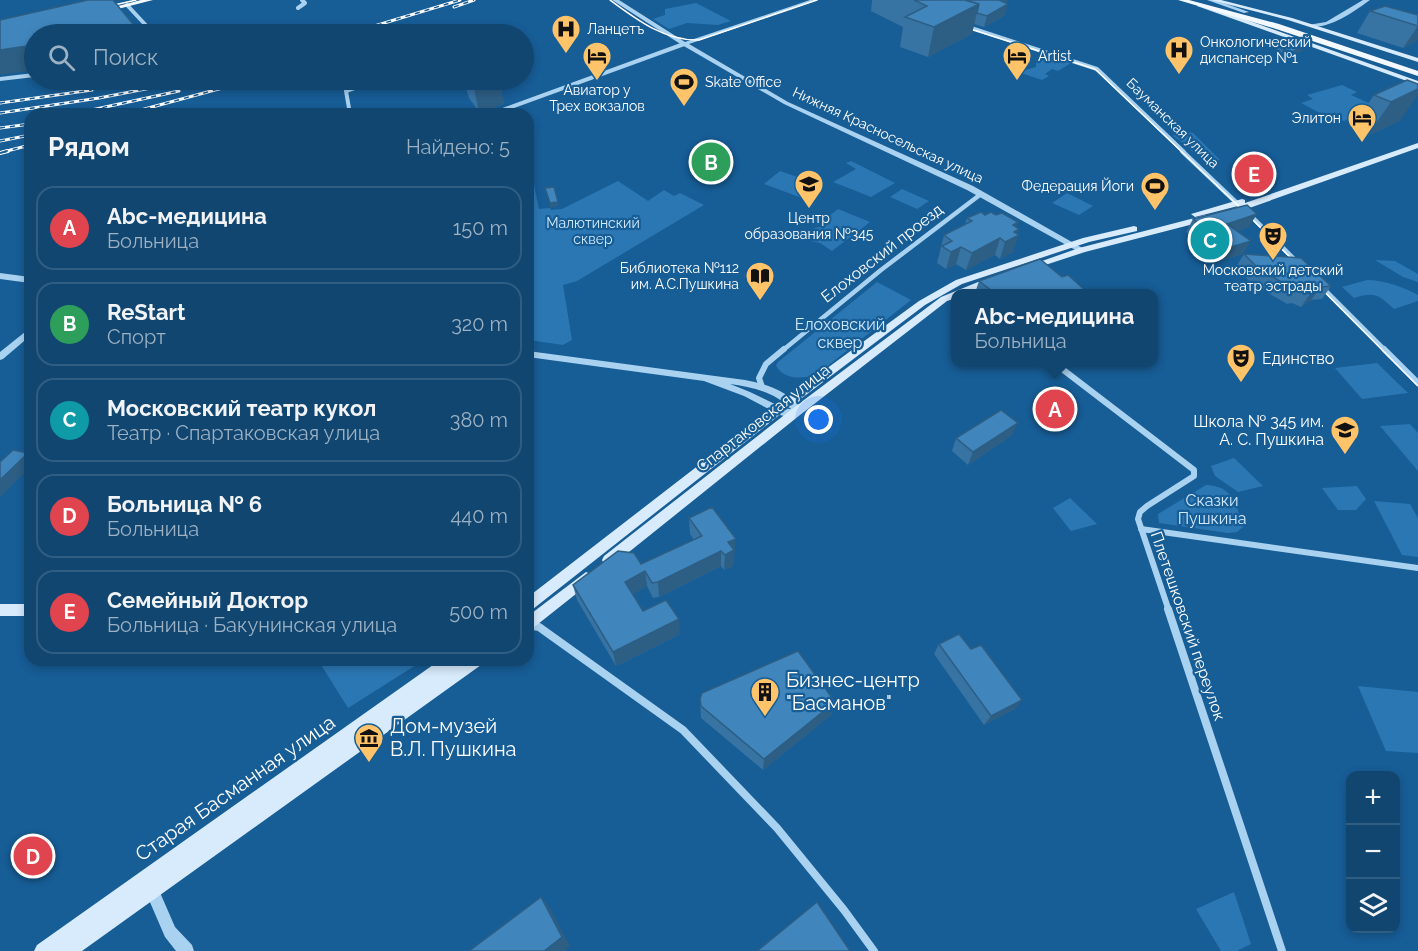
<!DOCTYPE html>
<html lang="ru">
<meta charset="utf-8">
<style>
:root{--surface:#114670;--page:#1e5078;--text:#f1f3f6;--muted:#9cb1c3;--line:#305e83;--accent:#8c9099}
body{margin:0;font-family:Raleway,sans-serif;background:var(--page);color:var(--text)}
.controls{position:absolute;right:18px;bottom:18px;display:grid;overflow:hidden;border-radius:12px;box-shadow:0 3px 9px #0003}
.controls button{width:54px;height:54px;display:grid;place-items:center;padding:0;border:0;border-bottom:2px solid var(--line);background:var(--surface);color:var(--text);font:30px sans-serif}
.you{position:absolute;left:819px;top:420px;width:21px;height:21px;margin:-15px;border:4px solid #fff;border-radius:50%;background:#1a73e8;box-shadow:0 0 0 9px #1a73e833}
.badge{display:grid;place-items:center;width:39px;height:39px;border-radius:50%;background:var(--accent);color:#fff;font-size:20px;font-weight:700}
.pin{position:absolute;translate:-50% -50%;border:3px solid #fff;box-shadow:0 2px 6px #0006}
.popup{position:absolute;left:951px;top:289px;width:207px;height:78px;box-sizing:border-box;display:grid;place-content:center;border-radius:12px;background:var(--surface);filter:drop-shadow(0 2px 4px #0005);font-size:20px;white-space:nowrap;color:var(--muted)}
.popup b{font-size:22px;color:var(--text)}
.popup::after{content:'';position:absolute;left:50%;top:100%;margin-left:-12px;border:12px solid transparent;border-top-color:var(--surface)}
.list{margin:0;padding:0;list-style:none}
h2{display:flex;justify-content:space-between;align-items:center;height:78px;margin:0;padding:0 24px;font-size:26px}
h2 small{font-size:20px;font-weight:400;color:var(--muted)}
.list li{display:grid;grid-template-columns:39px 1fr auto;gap:18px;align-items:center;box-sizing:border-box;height:84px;margin:0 12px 12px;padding:0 12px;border:2px solid var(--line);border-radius:18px}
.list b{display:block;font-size:22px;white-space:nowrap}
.list p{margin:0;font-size:20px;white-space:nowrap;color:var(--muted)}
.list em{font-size:20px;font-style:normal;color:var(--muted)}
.icon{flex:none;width:33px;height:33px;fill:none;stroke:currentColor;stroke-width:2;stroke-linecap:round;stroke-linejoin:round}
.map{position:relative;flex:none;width:1418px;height:951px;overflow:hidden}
.search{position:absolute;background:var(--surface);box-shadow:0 3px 9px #0003;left:24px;top:24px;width:510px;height:66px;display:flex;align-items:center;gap:15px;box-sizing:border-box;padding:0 21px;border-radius:33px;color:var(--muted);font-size:22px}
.panel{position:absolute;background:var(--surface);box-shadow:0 3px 9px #0003;left:24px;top:108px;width:510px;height:558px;border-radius:18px}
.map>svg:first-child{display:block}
.green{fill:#2b77b4}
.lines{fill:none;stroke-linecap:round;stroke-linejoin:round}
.minor-far3{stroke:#a9d2f1;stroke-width:4}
.minor-far2{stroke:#a9d2f1;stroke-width:4.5}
.minor-far1{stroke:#a9d2f1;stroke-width:6}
.minor{stroke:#a9d2f1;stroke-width:8}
.tertiary{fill:#a9d2f1;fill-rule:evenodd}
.secondary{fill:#d7ebfc;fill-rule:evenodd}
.primary{fill:#f3f9ff;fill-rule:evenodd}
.tram{stroke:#fff;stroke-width:1.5}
.rail-far1-casing{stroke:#fff;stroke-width:3}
.rail-casing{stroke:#fff;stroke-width:4}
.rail-far1{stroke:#175d96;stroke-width:1.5;stroke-dasharray:5;stroke-linecap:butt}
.rail{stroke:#175d96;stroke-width:2;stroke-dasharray:7;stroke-linecap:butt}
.wall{fill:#3773a3}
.shaded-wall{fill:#2d5e84}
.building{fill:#4086bd;stroke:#2d5e84;stroke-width:1.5}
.labels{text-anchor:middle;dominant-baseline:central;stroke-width:4.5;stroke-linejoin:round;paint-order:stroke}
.far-poi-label{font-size:14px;fill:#fff;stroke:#175d96;text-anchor:start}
.far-street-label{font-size:14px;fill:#fff;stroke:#175d96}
.far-park-label{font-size:14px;fill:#d0e9fc;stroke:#175d96}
.street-label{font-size:16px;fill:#fff;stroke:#175d96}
.park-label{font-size:16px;fill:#d0e9fc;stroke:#175d96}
.poi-label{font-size:16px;fill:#fff;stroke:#175d96;text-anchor:start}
.near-poi-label{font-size:20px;fill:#fff;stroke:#175d96;text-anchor:start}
.near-street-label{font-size:20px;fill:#fff;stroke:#175d96}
</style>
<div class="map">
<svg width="1418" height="951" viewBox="0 0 1418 951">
<rect width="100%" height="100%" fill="#175d96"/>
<!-- green -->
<g class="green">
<polygon points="696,3 731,21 718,25 687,23 669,29 653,19 665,15 665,9"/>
<polygon points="1045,55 1071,63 1058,71 1052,69 1045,74 1049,76 1042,80 1018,72 1036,67 1036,60"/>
<polygon points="1342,85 1357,92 1351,95 1375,106 1344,121 1341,120 1339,123 1301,103 1313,99 1307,95"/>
<path d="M1181 131 1193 133 1220 160C1195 162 1193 148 1173 136Z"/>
<polygon points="851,161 895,183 871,197 833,182 856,169 846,163"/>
<polygon points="780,171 818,184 802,198 764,184"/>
<polygon points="618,181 648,201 664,190 674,196 680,193 704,205 577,281 563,285 572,340 563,345 528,340 528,185 534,185 539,209 550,208 551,210 562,209"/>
<polygon points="902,189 929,201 917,209 890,197"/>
<polygon points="1067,193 1093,206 1079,215 1052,203"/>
<polygon points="838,209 870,222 832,251 820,243 802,239 815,228 828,225 829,216"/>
<polygon points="1375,260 1395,261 1418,274 1418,282 1403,277"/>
<path d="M1367 280C1384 280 1403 287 1418 295V301L1394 309C1377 294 1375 292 1354 298L1342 287Z"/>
<path d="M877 282 911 300 816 375C803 379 782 380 776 365L778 362Z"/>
<polygon points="1377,363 1408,393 1362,399 1335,368"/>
<polygon points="1410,424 1418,433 1418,471 1380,426"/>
<polygon points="1234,458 1263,486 1238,492 1215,476 1211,466"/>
<path d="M1206 485C1234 486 1236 505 1243 527L1237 532 1228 533 1159 523 1158 514Z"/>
<polygon points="1357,486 1366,499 1356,510 1338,510 1322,488"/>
<polygon points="1070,498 1097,524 1071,531 1053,508"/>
<polygon points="1374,501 1410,504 1418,518 1418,557 1402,555"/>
<polygon points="302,660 424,660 348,708 318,660"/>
<polygon points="1358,686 1418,692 1418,753 1386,751"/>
<polygon points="1234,892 1251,944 1237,951 1221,951 1196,909"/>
</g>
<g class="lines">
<!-- minor-far3 -->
<g class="minor-far3">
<polyline points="127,5 154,34"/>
<polyline points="298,8 305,3 302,0"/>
<polyline points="965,26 1097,69 1184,152"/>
<polyline points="0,79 34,75"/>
<polyline points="350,114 346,91 374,81"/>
<polyline points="492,114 684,44"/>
</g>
<!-- minor-far2 -->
<g class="minor-far2">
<polyline points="1182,151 1241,207"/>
<polyline points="1249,214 1297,262"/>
<polyline points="1323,288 1386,351"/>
<polyline points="782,351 881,270 981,194"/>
</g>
<!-- minor-far1 -->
<g class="minor-far1">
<polyline points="1384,349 1418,383"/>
<polyline points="1053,362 1194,470 1194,476 1147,506 1140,512 1138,519 1169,611"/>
<polyline points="762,387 759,378 766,364 784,349"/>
<polyline points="1141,529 1418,568"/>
</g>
<!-- minor -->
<g class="minor">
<polyline points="1168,609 1282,951"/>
<polyline points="528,625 539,627 683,730 777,828 844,910 874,951"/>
</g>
<!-- tertiary -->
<g class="tertiary">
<polygon points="612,0 619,0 685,42 810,0 818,0 689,44 788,102 973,186 1086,250 1082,252 1079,252 967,190 784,104 682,45"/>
<polygon points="1207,0 1215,0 1249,12 1244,13"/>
<path d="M1363 0H1370C1355 11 1326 32 1308 25L1326 22Z"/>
<polygon points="0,273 30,277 30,283 0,279"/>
<polygon points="30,328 30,336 3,359 0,360 0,352"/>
<path d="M528 351 745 380C766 384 789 391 802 410L792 418 780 415 744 396 704 381 528 357ZM730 384C752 387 775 392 791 409H785L750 392Z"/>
<polygon points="150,879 155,881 175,927 192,945 194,951 176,951 165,937 143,886 145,881"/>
</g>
<!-- secondary -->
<g class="secondary">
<polygon points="1211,0 1221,0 1292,18 1418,58 1418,62 1288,20"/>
<polygon points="1199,3 1418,81 1418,85 1197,6"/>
<polygon points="1418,143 1418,148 1238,212 1231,210 1242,205 1195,217 1191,214 1242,199 1245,200 1245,203"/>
<polygon points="1206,215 1209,216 1209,220 1085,252 1033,269 1027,269 1025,267 1079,248"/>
<polygon points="1134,226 1137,227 1137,231 1089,242 962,284 925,305 782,413 533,609 528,611 528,597 774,407 919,301 956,280 1083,238"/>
<polygon points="993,276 996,277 996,281 966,294 956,294 956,298 947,301 800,415 614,564 609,566 604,564 602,560 604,556 792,409 941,297"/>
<polygon points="586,572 591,574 593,578 591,582 533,628 528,630 528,616"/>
<rect x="0" y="604" width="30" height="12"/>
<polygon points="440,660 459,660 457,665 422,690 464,660 483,660 481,665 82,951 34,951 37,945"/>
</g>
<!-- primary -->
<g class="primary">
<polygon points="141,0 153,0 102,13 99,11"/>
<polygon points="1178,0 1189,0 1279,24 1418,71 1418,76 1273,28"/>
</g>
<!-- tram -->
<g class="tram">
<path d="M610 0C637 20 665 41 699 40L817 0"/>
<polyline points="101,8 136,0"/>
<polyline points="958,25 1095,69 1248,215 1418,386"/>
</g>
<!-- rail-far1 casing -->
<g class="rail-far1-casing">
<g id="rail-far1">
<polyline points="454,7 474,0"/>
<polyline points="334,34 351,29"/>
<polyline points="348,34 460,0"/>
<polyline points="185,86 215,80"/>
<polyline points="209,86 232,80"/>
<polyline points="83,87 141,80"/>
<polyline points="0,103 92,90"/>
<polyline points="0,113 99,98 192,80"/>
<polyline points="73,114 179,91"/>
<polyline points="126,114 252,80"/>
<polyline points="0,128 30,124"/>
<polyline points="0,141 30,135"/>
<polyline points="3,152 30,145"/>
</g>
</g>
<!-- rail casing -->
<g class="rail-casing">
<polyline id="rail" points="0,153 8,151"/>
</g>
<!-- rail-far1 -->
<use href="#rail-far1" class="rail-far1"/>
<!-- rail -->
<use href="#rail" class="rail"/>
</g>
<!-- wall -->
<g class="wall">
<polygon points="872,0 1007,0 1005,15 984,27 974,24 972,34 928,57 900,47 903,27 871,11"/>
<polygon points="1370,11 1418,15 1418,40 1403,48 1357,33"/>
<polygon points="1278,47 1303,50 1290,56 1276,51"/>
<polygon points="464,80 499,80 504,104 479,112 469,98"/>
<polygon points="1407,80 1400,121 1367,136 1351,129 1374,95"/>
<polygon points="985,215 1017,227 1018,234 1013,252 1000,259 995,255 966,270 956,264 946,269 937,263 944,235 965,224 967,218"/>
<polygon points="1193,219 1249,227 1237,231 1243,254 1223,260 1186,232"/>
<polygon points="1244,254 1331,286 1322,299 1311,300 1301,307 1292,303 1287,304 1250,282 1236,267"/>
<polygon points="1062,277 1086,291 1085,294 975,293 979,281"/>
<polygon points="1012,435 968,465 952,451 956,438"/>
<polygon points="689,518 735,554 734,555 733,566 724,570 721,566 659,597 653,598 647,586 633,594 643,611 680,634 616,666 577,600 573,585 641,564 694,540 690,534"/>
<polygon points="939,644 1015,709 984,725 934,654"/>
<polygon points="700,699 835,702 831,715 763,770 701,718"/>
</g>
<!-- shaded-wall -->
<g class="shaded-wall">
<polygon points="1000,0 1007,0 1005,6 1008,4 1005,15 984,27 987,16"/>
<polygon points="979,4 972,34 928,57 934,27"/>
<polygon points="1418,26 1418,40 1403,48"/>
<polygon points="137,29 140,34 115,34"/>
<polygon points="34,45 34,70 0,75 0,50"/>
<polygon points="1305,46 1303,50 1290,56 1292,52"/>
<polygon points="499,80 504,104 479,112 474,88"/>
<polygon points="1418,89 1418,95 1400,121 1367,136 1391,102"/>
<polygon points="558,202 558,206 550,208 550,203"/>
<polygon points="1257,214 1249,227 1220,237 1227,224"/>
<polygon points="1018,222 1015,231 1019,229 1017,236 1019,235 1013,252 1000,259 1005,242 1013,225"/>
<polygon points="1000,238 995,255 966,270 972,253"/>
<polygon points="1251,241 1243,254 1223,260 1231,247"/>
<polygon points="961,247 956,264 946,269 951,252"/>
<polygon points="1321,287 1311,300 1301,307 1310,294"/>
<polygon points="1018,423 1012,435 968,465 973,452"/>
<polygon points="28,453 30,455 30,467 0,497 0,480"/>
<polygon points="736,539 733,566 724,570 725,555 728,542"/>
<polygon points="721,551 721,566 659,597 658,582"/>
<polygon points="645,571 647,586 628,597 625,582"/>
<polygon points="679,619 680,634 616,666 613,652"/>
<polygon points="1022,700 1015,709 984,725 991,716"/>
<polygon points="835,702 831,715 763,770 764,759"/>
<polygon points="541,897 550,908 570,946 565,951 544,951"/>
</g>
<!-- building -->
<g class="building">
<polygon points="88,0 113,0 137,29 115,34 34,34 34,45 0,50 0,20"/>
<polygon points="914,0 965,0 979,4 934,27 905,17 927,6"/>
<polygon points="965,0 1000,0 999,0 1008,4 987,16 977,13 979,4"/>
<polygon points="1385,6 1418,15 1418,26 1370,11"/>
<polygon points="1291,41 1305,46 1292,52 1278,47"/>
<polygon points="467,80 499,80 474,88"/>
<polygon points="1407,80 1418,84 1418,89 1391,102 1374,95"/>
<polygon points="554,187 558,202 550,203 545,188"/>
<polygon points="1247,205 1257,214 1227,224 1251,241 1231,247 1193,219"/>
<polygon points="981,212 985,215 991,212 996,215 1002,213 1018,222 1013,225 1019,229 1014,232 1019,235 1005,242 1000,238 972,253 961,247 951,252 942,246 952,241 944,235 972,221 967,218"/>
<polygon points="1244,254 1301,258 1331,286 1321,287 1310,294 1302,290 1297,291 1259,269"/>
<polygon points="1040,259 1062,277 1068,275 1086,291 1080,294 996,294 979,281"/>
<polygon points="1001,410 1018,423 973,452 956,438"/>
<polygon points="13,450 28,453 0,480 0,462"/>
<polygon points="712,507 736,539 728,542 734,550 725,555 721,551 658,582 652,583 645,571 625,582 643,611 666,600 679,619 613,652 573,585 618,551 634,553 641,564 702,536 689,518"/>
<polygon points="959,634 971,649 981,645 1022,700 991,716 939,644"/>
<polygon points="798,651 835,702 764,759 701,706 700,699 702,693"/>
<polygon points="541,897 562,937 544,951 469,951"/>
<polygon points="817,902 850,951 757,951"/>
</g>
<!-- icons -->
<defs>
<g id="hospital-pin" transform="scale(1.5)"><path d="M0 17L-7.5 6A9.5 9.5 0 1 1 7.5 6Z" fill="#ffc369" stroke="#175d96"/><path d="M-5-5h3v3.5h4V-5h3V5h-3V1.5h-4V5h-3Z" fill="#111"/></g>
<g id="hotel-pin" transform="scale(1.5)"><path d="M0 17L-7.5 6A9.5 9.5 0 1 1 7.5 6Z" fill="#ffc369" stroke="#175d96"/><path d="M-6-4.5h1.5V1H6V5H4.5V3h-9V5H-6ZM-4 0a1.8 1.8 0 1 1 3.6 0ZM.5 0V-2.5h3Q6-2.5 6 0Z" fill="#111"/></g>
<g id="stadium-pin" transform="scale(1.5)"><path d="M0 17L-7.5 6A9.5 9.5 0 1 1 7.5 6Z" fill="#ffc369" stroke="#175d96"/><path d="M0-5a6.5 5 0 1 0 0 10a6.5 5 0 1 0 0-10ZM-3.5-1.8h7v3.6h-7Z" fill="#111"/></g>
<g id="school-pin" transform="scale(1.5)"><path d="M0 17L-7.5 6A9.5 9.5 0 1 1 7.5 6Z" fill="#ffc369" stroke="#175d96"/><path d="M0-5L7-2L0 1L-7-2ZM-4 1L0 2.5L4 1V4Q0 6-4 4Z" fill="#111"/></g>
<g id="theatre-pin" transform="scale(1.5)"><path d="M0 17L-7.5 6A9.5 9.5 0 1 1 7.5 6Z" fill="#ffc369" stroke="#175d96"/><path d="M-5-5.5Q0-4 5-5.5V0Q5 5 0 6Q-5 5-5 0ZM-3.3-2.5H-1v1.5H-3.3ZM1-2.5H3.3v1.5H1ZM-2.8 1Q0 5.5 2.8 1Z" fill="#111"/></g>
<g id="library-pin" transform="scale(1.5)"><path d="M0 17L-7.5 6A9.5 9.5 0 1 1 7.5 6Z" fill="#ffc369" stroke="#175d96"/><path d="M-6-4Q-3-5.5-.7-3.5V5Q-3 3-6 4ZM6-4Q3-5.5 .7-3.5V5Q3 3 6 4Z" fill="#111"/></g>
<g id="building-pin" transform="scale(1.5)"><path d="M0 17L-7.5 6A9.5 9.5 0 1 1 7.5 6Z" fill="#ffc369" stroke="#175d96"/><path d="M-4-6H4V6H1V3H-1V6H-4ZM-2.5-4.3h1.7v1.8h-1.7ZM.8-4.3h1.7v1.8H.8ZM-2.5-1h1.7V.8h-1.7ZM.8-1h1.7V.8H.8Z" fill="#111"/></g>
<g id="museum-pin" transform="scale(1.5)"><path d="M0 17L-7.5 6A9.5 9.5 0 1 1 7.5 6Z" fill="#ffc369" stroke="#175d96"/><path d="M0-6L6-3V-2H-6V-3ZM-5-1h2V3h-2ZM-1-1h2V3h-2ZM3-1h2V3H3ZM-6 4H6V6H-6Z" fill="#111"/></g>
</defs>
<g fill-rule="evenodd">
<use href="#hospital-pin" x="566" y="29"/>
<use href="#hospital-pin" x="1179" y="50"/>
<use href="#hotel-pin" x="597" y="56"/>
<use href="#hotel-pin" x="1017" y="56"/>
<use href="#stadium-pin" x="684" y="82"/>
<use href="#hotel-pin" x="1362" y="118"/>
<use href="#school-pin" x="809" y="184"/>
<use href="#stadium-pin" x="1155" y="186"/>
<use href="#theatre-pin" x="1273" y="236"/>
<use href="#library-pin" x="760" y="276"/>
<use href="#theatre-pin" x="1241" y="358"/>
<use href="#school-pin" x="1345" y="430"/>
<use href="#building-pin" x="765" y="692"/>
<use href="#museum-pin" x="369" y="738"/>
</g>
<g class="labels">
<!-- far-poi labels -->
<g class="far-poi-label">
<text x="587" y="29">Ланцетъ</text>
<text x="1200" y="42">Онкологический<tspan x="1200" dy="16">диспансер №1</tspan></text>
<text x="1038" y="56">Artist</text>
<text x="705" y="82">Skate Office</text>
<text x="597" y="90" text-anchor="middle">Авиатор у<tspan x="597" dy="16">Трех вокзалов</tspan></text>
<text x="1341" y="118" text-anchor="end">Элитон</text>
<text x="1134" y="186" text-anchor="end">Федерация Йоги</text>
<text x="809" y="218" text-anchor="middle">Центр<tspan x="809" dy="16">образования №345</tspan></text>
<text x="739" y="268" text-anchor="end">Библиотека №112<tspan x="739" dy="16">им. А.С.Пушкина</tspan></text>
<text x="1273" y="270" text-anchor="middle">Московский детский<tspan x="1273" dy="16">театр эстрады</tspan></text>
</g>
<!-- far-street labels -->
<g class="far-street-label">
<text transform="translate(1173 123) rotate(44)">Бауманская улица</text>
<text transform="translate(888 135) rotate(25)">Нижняя Красносельская улица</text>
</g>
<!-- far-park labels -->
<g class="far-park-label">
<text x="593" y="223">Малютинский<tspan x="593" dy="16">сквер</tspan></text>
</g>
<!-- street labels -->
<g class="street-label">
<text transform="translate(882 253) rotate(-38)">Елоховский проезд</text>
<text transform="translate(763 418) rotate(-38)">Спартаковская улица</text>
<text transform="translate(1188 626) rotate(71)">Плетешковский переулок</text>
</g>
<!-- park labels -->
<g class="park-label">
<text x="840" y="324">Елоховский<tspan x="840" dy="18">сквер</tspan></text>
<text x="1212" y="500">Сказки<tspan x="1212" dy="18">Пушкина</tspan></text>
</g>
<!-- poi labels -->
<g class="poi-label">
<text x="1262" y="358">Единство</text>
<text x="1324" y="421" text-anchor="end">Школа № 345 им.<tspan x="1324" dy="18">А. С. Пушкина</tspan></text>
</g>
<!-- near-poi labels -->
<g class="near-poi-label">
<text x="786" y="680">Бизнес-центр<tspan x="786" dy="23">"Басманов"</tspan></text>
<text x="390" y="726">Дом-музей<tspan x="390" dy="23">В.Л. Пушкина</tspan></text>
</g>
<!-- near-street labels -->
<g class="near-street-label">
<text transform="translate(235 788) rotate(-35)">Старая Басманная улица</text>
</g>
</g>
</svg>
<div class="controls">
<button>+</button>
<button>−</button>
<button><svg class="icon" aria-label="layers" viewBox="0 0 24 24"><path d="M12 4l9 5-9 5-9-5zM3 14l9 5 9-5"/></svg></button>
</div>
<div class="you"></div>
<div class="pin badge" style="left:1055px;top:409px;background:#e0444e">A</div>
<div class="popup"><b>Abc-медицина</b>Больница</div>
<div class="pin badge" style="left:711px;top:162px;background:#2e9e5b">B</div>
<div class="pin badge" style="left:1210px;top:240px;background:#0f9aa8">C</div>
<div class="pin badge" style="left:33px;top:856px;background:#e0444e">D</div>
<div class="pin badge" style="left:1254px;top:174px;background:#e0444e">E</div>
<div class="search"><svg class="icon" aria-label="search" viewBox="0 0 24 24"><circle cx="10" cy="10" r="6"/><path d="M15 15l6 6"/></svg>Поиск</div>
<section class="panel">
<h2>Рядом<small>Найдено: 5</small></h2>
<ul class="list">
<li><span class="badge" style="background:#e0444e">A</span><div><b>Abc-медицина</b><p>Больница</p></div><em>150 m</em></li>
<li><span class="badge" style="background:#2e9e5b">B</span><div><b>ReStart</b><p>Спорт</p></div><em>320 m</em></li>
<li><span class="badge" style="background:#0f9aa8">C</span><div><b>Московский театр кукол</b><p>Театр · Спартаковская улица</p></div><em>380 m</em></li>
<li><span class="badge" style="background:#e0444e">D</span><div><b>Больница № 6</b><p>Больница</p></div><em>440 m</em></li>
<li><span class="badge" style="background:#e0444e">E</span><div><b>Семейный Доктор</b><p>Больница · Бакунинская улица</p></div><em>500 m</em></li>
</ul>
</section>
</div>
